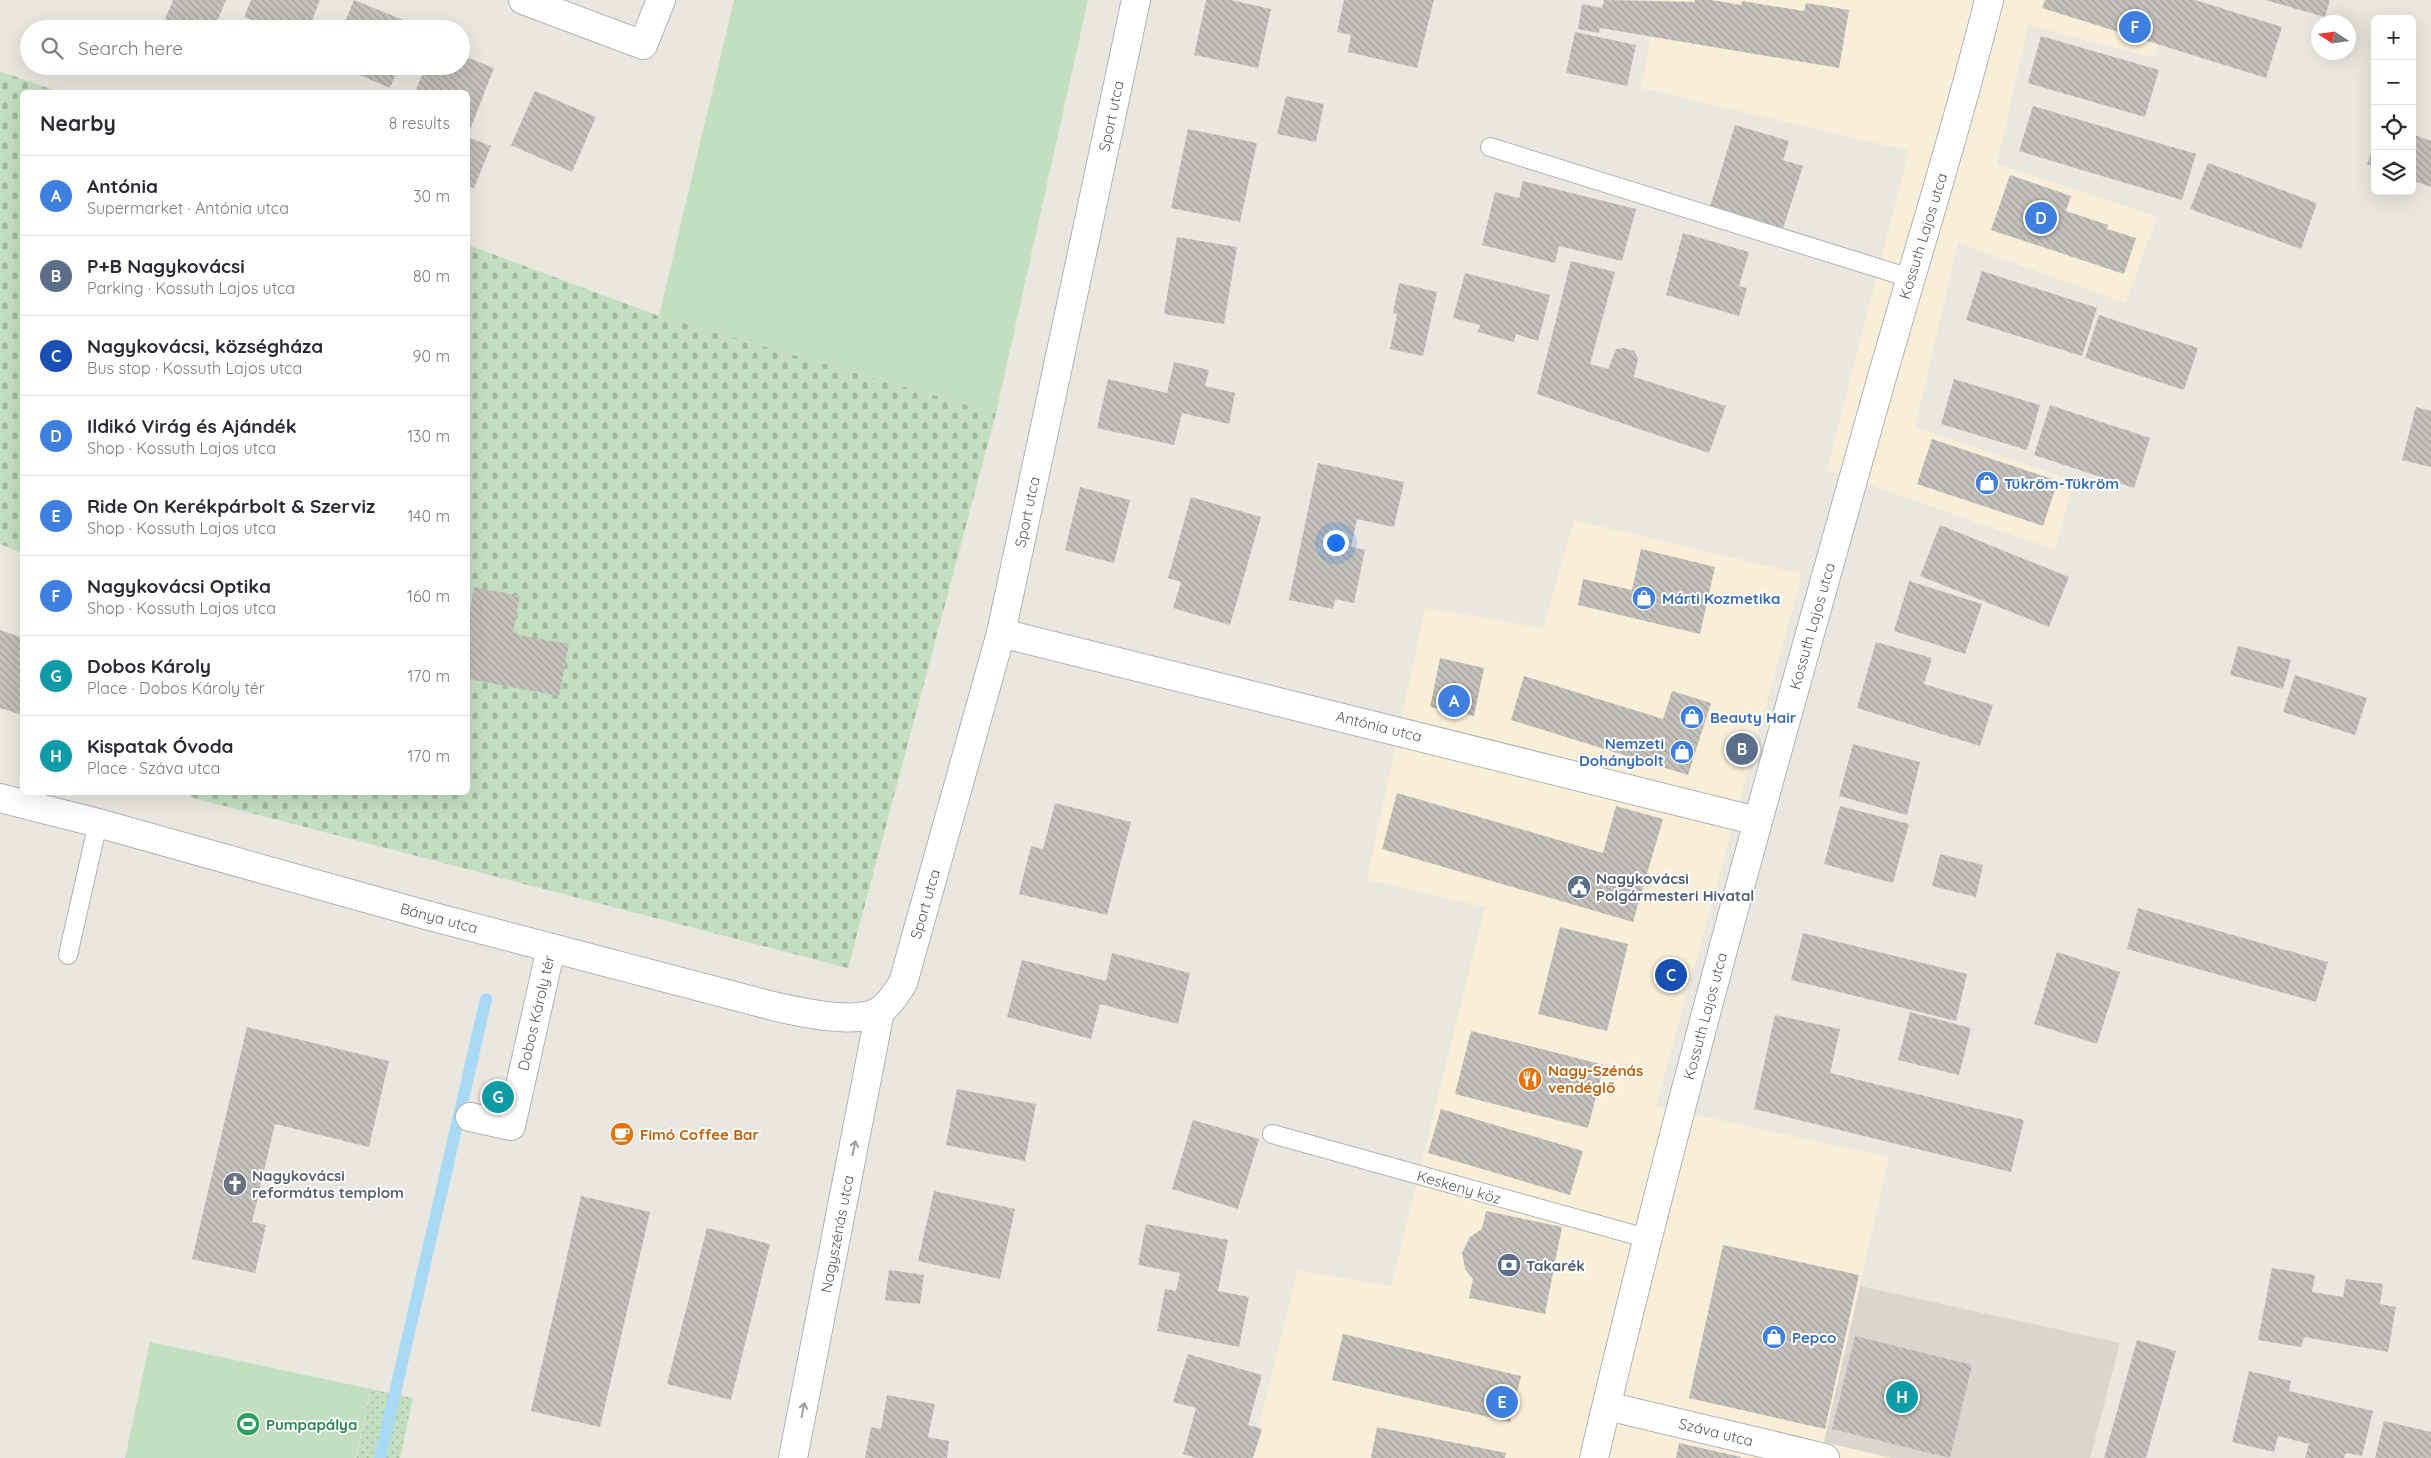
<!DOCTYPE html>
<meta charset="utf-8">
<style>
:root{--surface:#fff;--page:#f2f2f3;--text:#2b2b33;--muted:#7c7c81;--line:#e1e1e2;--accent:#d33d40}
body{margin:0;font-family:Quicksand,sans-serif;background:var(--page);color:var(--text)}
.controls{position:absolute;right:15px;top:15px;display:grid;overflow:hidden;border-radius:8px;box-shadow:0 5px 20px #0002}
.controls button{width:45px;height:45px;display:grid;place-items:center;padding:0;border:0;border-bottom:1px solid var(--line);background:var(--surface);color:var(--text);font:25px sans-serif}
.compass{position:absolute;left:2311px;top:15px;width:45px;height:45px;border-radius:50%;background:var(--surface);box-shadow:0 5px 20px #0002;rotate:282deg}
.you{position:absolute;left:1335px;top:542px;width:18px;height:18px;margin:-12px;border:4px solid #fff;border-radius:50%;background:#1a73e8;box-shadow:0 0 0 8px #1a73e833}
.badge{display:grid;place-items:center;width:32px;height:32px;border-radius:50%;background:var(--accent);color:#fff;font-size:16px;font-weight:700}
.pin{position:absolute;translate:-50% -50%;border:2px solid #fff;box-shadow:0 1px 5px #0006}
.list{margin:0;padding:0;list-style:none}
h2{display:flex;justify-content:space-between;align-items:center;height:65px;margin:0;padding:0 20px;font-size:21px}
h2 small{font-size:16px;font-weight:400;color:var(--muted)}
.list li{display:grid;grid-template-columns:32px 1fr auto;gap:15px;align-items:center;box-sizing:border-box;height:80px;padding:0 20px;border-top:1px solid var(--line)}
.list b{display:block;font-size:19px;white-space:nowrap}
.list p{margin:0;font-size:16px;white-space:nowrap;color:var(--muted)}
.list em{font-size:16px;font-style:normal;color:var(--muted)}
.icon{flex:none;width:28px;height:28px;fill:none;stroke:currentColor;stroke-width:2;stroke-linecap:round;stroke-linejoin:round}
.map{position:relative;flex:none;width:2431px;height:1458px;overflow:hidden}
.search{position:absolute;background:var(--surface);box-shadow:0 5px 20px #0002;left:20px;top:20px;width:450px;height:55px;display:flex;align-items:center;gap:12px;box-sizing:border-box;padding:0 18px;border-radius:28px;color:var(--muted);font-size:19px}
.panel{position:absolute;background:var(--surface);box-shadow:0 5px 20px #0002;left:20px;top:90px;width:450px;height:705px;border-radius:8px}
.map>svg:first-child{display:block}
.commercial{fill:#f9eed7}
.education{fill:#dad6cf}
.grass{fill:url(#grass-dots)}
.cemetery{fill:url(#cemetery-stones)}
.garden{fill:#c2dfbf}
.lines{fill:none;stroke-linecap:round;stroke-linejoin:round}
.stream{stroke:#a7d9f4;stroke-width:12}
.building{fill:url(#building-back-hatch)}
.lane-casing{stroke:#b1b3b7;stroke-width:20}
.street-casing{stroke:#b1b3b7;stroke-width:30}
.secondary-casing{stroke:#b0b3b6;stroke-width:30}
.lane{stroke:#fff;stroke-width:18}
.street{stroke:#fff;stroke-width:28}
.secondary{stroke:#fff;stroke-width:28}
.oneway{stroke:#9b9d9f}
.labels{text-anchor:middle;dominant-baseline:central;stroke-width:4;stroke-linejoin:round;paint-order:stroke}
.street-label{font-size:15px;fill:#595c5f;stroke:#fff}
.shop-label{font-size:15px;font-weight:bold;fill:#366cbe;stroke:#fff;text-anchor:start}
.service-label{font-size:15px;font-weight:bold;fill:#4e5e75;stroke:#fff;text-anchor:start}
.food-label{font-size:15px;font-weight:bold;fill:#c56008;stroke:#fff;text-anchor:start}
.worship-label{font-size:15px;font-weight:bold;fill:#5b616d;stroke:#fff;text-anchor:start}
.leisure-label{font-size:15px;font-weight:bold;fill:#27864d;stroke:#fff;text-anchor:start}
</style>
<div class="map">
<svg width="2431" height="1458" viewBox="0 0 2431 1458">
<defs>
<pattern id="grass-dots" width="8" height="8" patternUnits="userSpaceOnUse" patternTransform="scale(1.25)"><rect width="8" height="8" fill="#c2dfbf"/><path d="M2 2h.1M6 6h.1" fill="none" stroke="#a1b89e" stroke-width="1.8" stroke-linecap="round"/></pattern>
<pattern id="cemetery-stones" width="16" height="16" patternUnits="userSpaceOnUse" patternTransform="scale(1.25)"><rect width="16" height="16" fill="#c2dfbf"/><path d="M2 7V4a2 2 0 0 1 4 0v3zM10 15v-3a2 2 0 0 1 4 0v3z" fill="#a1b89e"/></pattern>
<pattern id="building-back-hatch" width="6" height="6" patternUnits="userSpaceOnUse" patternTransform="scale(1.25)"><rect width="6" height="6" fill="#c5c2bd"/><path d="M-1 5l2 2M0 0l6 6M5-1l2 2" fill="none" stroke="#a3a19d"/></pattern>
</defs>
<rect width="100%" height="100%" fill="#eae7e0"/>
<!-- commercial -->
<g class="commercial">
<polygon points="1658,0 2174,0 2154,58 2028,25 1997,164 2157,216 2126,303 1958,243 1915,427 2074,481 2055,550 1827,470 1909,151 1641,88"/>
<polygon points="1574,520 1802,574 1656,1106 1889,1157 1824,1442 1892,1458 1251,1458 1298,1270 1391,1286 1485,907 1367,880 1425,608 1543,628"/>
</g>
<!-- education -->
<polygon class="education" points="1860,1286 2120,1343 2090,1458 1892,1458 1824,1442"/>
<!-- grass -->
<polygon class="grass" points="371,1389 413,1398 400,1458 356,1458"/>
<!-- cemetery -->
<g class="cemetery">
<polygon points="0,71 59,92 22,92 22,553 0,544"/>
<polygon points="468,245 659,316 996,413 848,968 190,797 191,792 468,792"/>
</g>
<!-- garden -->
<g class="garden">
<polygon points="734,0 1088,0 996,413 659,316"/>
<polygon points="150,1342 371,1389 355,1458 125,1458"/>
</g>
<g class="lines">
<!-- stream -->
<polyline class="stream" points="380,1458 486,999"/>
</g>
<!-- building -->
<g class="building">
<polygon points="173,0 226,0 214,29 175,29 163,24"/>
<polygon points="251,0 320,0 309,29 275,29 244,17"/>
<polygon points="354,0 406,21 402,29 342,29"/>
<polygon points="1206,0 1231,0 1271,9 1258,68 1194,55"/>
<polygon points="1344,0 1434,0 1417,68 1348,52 1351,35 1337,32"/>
<polygon points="1604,0 1695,2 1695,0 1711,0 1741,5 1742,1 1804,11 1806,3 1849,10 1839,68 1600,28 1599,33 1578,29 1582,4 1602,8"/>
<polygon points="2045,0 2195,0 2282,27 2266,78 2042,8"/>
<polygon points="2265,0 2330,0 2325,17"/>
<polygon points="1575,32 1636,45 1627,86 1566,73"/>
<polygon points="2041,36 2159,70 2145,117 2028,83"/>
<polygon points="461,55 494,68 468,135 468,92 415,92 426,66 461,66"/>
<polygon points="339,66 399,66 390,88"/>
<polygon points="535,91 596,117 572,172 511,145"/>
<polygon points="1286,96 1324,104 1316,142 1277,134"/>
<polygon points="2033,106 2196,154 2182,200 2019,151"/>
<polygon points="1735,125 1789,141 1783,160 1803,166 1782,232 1709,210"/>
<polygon points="1188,129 1257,143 1240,222 1171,208"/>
<polygon points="2412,134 2431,141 2431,187 2412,180"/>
<polygon points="468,137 491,146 474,188 468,186"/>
<polygon points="2375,144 2375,167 2367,164"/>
<polygon points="2208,163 2317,203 2301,249 2190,209"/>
<polygon points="2010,175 2071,196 2066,211 2108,225 2107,229 2136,238 2124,274 1991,230"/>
<polygon points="1523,181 1636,209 1622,261 1559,246 1555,263 1482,245 1495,192 1519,198"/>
<polygon points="1683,233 1749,252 1739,286 1747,288 1739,316 1666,295"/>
<polygon points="1177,237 1237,247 1224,324 1164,314"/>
<polygon points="1571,261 1615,272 1590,364 1608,369 1616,349 1623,348 1634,351 1638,358 1634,377 1726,406 1709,453 1537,394"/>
<polygon points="1982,271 2097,308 2082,356 1966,320"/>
<polygon points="1465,273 1550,295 1538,341 1516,334 1514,342 1478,332 1480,325 1453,318"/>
<polygon points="1399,283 1437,292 1423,356 1390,349 1397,314 1393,313"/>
<polygon points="2099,315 2198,348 2184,390 2085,358"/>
<polygon points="1174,362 1209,370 1205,386 1235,393 1229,424 1182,413 1174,445 1097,428 1108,379 1167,393"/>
<polygon points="1954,379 2040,405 2027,450 1941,424"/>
<polygon points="2050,405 2150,438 2134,488 2034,455"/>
<polygon points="2416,407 2431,411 2431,467 2402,460"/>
<polygon points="1932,439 2058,481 2043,526 1917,484"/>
<polygon points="1318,463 1404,482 1394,527 1357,519 1351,547 1365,550 1354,603 1335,599 1333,609 1289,600"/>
<polygon points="1080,487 1130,500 1114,563 1065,550"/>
<polygon points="1191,497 1261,517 1230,625 1173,608 1181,582 1168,578"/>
<polygon points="1940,525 2069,577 2049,627 1920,576"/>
<polygon points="1641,549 1715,567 1700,634 1578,605 1583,579 1632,590"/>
<polygon points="1909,581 1982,604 1965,654 1894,631"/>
<polygon points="474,587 520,596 513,634 569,644 559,696 468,679 468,621"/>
<polygon points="0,630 22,638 22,715 0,708"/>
<polygon points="1876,642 1932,658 1924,684 1993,705 1980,746 1857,708"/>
<polygon points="2238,646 2291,660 2283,689 2230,675"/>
<polygon points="1440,658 1484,668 1474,716 1430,707"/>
<polygon points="2295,675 2367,698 2355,735 2283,712"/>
<polygon points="1524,676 1663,719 1672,691 1711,703 1688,775 1511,720"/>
<polygon points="1853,744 1920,762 1907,815 1839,796"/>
<polygon points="1397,793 1603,853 1616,806 1663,819 1633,922 1382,849"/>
<polygon points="1055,803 1131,822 1107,915 1019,894 1031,846 1043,849"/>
<polygon points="1840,806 1909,824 1893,883 1824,864"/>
<polygon points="1940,854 1983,865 1976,897 1932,886"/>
<polygon points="2138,908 2328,962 2316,1002 2127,949"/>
<polygon points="1560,927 1628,944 1607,1031 1538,1014"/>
<polygon points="1803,933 1967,974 1956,1021 1791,980"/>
<polygon points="2057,952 2120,972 2097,1044 2034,1024"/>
<polygon points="1112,953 1190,973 1178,1024 1100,1004 1091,1039 1007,1017 1022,960 1106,981"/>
<polygon points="1910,1012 1971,1028 1959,1075 1898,1060"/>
<polygon points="1775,1015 1840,1029 1830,1073 2024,1120 2011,1172 1754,1109"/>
<polygon points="247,1027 389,1061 369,1147 275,1124 252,1222 266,1225 255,1273 192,1259"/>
<polygon points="1471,1031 1604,1065 1588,1128 1455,1094"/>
<polygon points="957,1089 1036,1104 1025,1161 946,1145"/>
<polygon points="1441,1109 1583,1151 1570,1195 1428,1153"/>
<polygon points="1193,1120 1259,1139 1238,1209 1172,1189"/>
<polygon points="934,1191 1015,1209 1000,1279 918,1261"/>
<polygon points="581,1196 650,1212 600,1427 531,1411"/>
<polygon points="1486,1211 1562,1227 1545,1314 1469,1298 1473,1279 1465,1269 1462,1253 1470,1237 1482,1229"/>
<polygon points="1146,1224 1228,1240 1218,1291 1249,1297 1239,1347 1157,1331 1165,1289 1176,1291 1180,1273 1138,1265"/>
<polygon points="707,1228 770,1244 731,1400 667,1384"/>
<polygon points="1723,1245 1859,1275 1825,1429 1689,1398"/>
<polygon points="2272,1268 2315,1275 2312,1292 2343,1297 2346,1279 2383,1284 2380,1304 2396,1307 2388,1352 2304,1337 2301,1347 2258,1340"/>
<polygon points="889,1270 924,1275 920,1304 885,1300"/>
<polygon points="1343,1334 1521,1376 1510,1422 1332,1380"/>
<polygon points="1855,1336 1972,1365 1950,1458 1832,1429"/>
<polygon points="2137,1340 2176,1351 2146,1458 2104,1458"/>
<polygon points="1188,1354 1262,1375 1248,1425 1262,1429 1253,1458 1197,1458 1183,1454 1196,1408 1173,1402"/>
<polygon points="2249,1371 2291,1381 2289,1391 2373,1411 2362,1456 2346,1453 2344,1458 2305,1458 2309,1444 2278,1436 2274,1452 2232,1442"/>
<polygon points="887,1395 935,1404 928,1437 949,1441 947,1458 865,1458 871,1427 881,1429"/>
<polygon points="2384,1421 2431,1432 2431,1458 2375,1458"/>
<polygon points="1377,1427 1506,1453 1505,1458 1371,1458"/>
<polygon points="1679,1443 1741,1457 1741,1458 1676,1458"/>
</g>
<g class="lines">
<!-- lane casing -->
<g class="lane-casing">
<g id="lane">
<polyline points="1490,147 1910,278"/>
<polyline points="68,955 98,823"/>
<polyline points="1272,1134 1646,1238"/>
</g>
</g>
<!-- street casing -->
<g class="street-casing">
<g id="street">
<polyline points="523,0 643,45 661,0"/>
<polyline points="1001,633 1757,821"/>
<path d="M0 798 98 823 426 915 773 1006C799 1012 858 1026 881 1010 890 1004 897 992 903 983L1001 633 1136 0"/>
<polyline points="470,1117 511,1126 551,948"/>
<polyline points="1607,1406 1825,1458"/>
<polyline points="793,1458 880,1011"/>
</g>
</g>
<!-- secondary casing -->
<g class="secondary-casing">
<path id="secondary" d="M1594 1458C1677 1105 1775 757 1873 409 1911 272 1955 138 1989 0"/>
</g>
<!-- lane -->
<use href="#lane" class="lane"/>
<!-- street -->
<use href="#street" class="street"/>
<!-- secondary -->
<use href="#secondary" class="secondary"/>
</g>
<!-- one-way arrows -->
<defs><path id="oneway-shaft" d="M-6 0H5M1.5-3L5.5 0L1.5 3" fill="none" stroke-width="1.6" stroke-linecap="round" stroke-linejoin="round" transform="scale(1.25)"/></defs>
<g class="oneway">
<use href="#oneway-shaft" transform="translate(854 1148) rotate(-79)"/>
<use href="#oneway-shaft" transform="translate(803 1410) rotate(-79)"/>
</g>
<!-- icons -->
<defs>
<g id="shop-disc" transform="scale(1.25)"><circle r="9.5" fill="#3f7fe0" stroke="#fff"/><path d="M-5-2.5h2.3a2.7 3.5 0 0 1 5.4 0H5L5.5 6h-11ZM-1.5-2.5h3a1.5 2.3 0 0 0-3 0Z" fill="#fff"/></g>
<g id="civic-disc" transform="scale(1.25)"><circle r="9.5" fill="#5c6f8a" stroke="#fff"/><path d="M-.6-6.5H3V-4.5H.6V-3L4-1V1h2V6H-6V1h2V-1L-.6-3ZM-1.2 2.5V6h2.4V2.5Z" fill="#fff"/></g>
<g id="restaurant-disc" transform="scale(1.25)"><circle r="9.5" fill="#e8710a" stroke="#fff"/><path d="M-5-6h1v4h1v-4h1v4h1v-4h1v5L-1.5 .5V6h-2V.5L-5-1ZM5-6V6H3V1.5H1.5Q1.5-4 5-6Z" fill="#fff"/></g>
<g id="cafe-disc" transform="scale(1.25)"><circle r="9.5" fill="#e8710a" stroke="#fff"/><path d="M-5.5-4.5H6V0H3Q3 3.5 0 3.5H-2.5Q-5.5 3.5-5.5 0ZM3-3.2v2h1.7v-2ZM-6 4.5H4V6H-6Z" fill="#fff"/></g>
<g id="church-disc" transform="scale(1.25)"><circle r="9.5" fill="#6b7280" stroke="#fff"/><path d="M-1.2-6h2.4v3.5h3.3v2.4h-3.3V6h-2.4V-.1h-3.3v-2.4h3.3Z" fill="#fff"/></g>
<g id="bank-disc" transform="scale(1.25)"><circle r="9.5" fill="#5c6f8a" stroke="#fff"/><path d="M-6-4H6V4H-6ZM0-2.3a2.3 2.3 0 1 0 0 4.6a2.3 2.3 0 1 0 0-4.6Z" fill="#fff"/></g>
<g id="stadium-disc" transform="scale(1.25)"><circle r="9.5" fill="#2e9e5b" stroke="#fff"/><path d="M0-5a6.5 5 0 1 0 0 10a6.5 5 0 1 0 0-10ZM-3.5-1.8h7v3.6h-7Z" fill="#fff"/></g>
</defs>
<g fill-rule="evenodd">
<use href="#shop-disc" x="1987" y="483"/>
<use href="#shop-disc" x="1644" y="598"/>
<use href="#shop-disc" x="1692" y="717"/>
<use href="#shop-disc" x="1682" y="752"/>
<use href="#civic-disc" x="1579" y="887"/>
<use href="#restaurant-disc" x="1530" y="1079"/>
<use href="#cafe-disc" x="622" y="1134"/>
<use href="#church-disc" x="235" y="1184"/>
<use href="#bank-disc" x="1509" y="1265"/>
<use href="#shop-disc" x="1774" y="1337"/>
<use href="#stadium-disc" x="248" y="1424"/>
</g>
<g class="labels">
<!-- street labels -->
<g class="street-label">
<text transform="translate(1111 116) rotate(-78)">Sport utca</text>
<text transform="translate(1923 236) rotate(-73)">Kossuth Lajos utca</text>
<text transform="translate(1027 512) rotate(-78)">Sport utca</text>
<text transform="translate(1812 626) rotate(-74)">Kossuth Lajos utca</text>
<text transform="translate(1379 726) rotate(14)">Antónia utca</text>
<text transform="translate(925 904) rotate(-74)">Sport utca</text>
<text transform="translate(439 918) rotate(15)">Bánya utca</text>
<text transform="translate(536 1013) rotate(-77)">Dobos Károly tér</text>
<text transform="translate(1705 1016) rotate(-75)">Kossuth Lajos utca</text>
<text transform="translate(1459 1187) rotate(16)">Keskeny köz</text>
<text transform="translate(837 1234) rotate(-79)">Nagyszénás utca</text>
<text transform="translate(1716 1432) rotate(14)">Száva utca</text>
</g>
<!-- shop labels -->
<g class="shop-label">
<text x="2004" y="483">Tükröm-Tükröm</text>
<text x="1662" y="598">Márti Kozmetika</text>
<text x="1710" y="717">Beauty Hair</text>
<text x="1664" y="743" text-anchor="end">Nemzeti<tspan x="1664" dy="17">Dohánybolt</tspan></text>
<text x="1792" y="1337">Pepco</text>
</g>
<!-- service labels -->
<g class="service-label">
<text x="1596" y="878">Nagykovácsi<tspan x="1596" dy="17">Polgármesteri Hivatal</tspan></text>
<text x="1526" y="1265">Takarék</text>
</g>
<!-- food labels -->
<g class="food-label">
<text x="1548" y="1070">Nagy-Szénás<tspan x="1548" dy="17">vendéglő</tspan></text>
<text x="640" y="1134">Fimó Coffee Bar</text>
</g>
<!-- worship labels -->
<g class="worship-label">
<text x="252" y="1175">Nagykovácsi<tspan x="252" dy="17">református templom</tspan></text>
</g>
<!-- leisure labels -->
<g class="leisure-label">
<text x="266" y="1424">Pumpapálya</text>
</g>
</g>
</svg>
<div class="controls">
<button>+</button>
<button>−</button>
<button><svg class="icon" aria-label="locate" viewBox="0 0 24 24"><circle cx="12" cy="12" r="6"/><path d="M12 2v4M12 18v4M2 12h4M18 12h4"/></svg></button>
<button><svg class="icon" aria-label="layers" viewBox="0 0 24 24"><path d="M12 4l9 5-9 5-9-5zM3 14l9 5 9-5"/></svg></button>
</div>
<svg class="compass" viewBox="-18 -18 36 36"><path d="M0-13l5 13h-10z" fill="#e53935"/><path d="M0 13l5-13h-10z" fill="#7c7c81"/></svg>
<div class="you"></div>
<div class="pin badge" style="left:1454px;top:701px;background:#3f7fe0">A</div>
<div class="pin badge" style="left:1742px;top:749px;background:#5c6f8a">B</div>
<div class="pin badge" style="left:1671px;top:975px;background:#1a4fb4">C</div>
<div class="pin badge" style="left:2041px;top:218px;background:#3f7fe0">D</div>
<div class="pin badge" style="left:1502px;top:1402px;background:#3f7fe0">E</div>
<div class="pin badge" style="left:2135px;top:27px;background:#3f7fe0">F</div>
<div class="pin badge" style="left:498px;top:1097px;background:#0f9aa8">G</div>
<div class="pin badge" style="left:1902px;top:1397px;background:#0f9aa8">H</div>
<div class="search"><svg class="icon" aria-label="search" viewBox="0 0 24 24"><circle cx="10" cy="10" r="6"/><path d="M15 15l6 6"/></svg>Search here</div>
<section class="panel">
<h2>Nearby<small>8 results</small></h2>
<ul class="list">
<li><span class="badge" style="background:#3f7fe0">A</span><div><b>Antónia</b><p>Supermarket · Antónia utca</p></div><em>30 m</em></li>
<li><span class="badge" style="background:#5c6f8a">B</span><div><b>P+B Nagykovácsi</b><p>Parking · Kossuth Lajos utca</p></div><em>80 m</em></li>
<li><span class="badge" style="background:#1a4fb4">C</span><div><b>Nagykovácsi, községháza</b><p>Bus stop · Kossuth Lajos utca</p></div><em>90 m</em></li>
<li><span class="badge" style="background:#3f7fe0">D</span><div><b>Ildikó Virág és Ajándék</b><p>Shop · Kossuth Lajos utca</p></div><em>130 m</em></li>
<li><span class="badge" style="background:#3f7fe0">E</span><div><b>Ride On Kerékpárbolt &amp; Szerviz</b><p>Shop · Kossuth Lajos utca</p></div><em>140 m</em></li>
<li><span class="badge" style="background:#3f7fe0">F</span><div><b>Nagykovácsi Optika</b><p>Shop · Kossuth Lajos utca</p></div><em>160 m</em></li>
<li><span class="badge" style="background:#0f9aa8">G</span><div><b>Dobos Károly</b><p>Place · Dobos Károly tér</p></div><em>170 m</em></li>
<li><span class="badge" style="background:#0f9aa8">H</span><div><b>Kispatak Óvoda</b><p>Place · Száva utca</p></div><em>170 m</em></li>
</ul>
</section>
</div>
